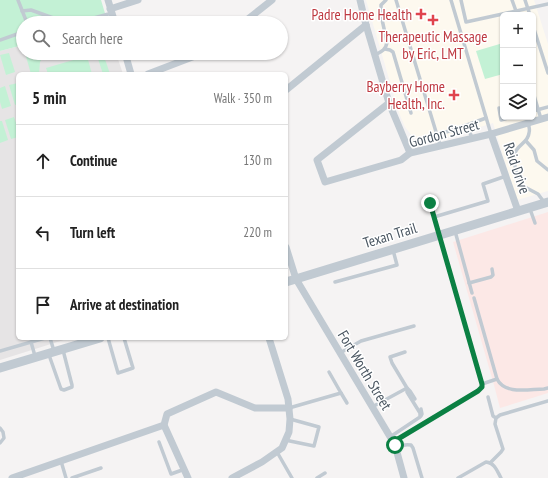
<!DOCTYPE html>
<meta charset="utf-8">
<style>
:root{--surface:#fff;--page:#f2f2f2;--text:#222;--muted:#767676;--line:#e0e0e0}
body{margin:0;font-family:"PT Sans Narrow",sans-serif;background:var(--page);color:var(--text)}
.controls{position:absolute;right:12px;top:12px;display:grid;overflow:hidden;border-radius:6px;box-shadow:0 1px 3px #0004}
.controls button{width:36px;height:36px;display:grid;place-items:center;padding:0;border:0;border-bottom:1px solid var(--line);background:var(--surface);color:var(--text);font:20px sans-serif}
.stop{position:absolute;width:12px;height:12px;margin:-9px;border:3px solid #0b8043;border-radius:50%;background:#fff}
.stop.end{background:#0b8043;border-color:#fff;box-shadow:0 1px 4px #0008}
.list{margin:0;padding:0;list-style:none}
h2{display:flex;justify-content:space-between;align-items:center;height:52px;margin:0;padding:0 16px;font-size:17px}
h2 small{font-size:13px;font-weight:400;color:var(--muted)}
.list li{display:grid;grid-template-columns:26px 1fr auto;gap:12px;align-items:center;box-sizing:border-box;height:72px;padding:0 16px;border-top:1px solid var(--line)}
.list b{display:block;font-size:15px;white-space:nowrap}
.list em{font-size:13px;font-style:normal;color:var(--muted)}
.icon{flex:none;width:22px;height:22px;fill:none;stroke:currentColor;stroke-width:2;stroke-linecap:round;stroke-linejoin:round}
.map{position:relative;flex:none;width:548px;height:478px;overflow:hidden}
.search{position:absolute;background:var(--surface);box-shadow:0 1px 3px #0004;left:16px;top:16px;width:272px;height:44px;display:flex;align-items:center;gap:10px;box-sizing:border-box;padding:0 14px;border-radius:22px;color:var(--muted);font-size:15px}
.panel{position:absolute;background:var(--surface);box-shadow:0 1px 3px #0004;left:16px;top:72px;width:272px;height:268px;border-radius:6px}
.map>svg:first-child{display:block}
.commercial{fill:#fdf9ef;fill-rule:evenodd}
.education{fill:#e6e4e5}
.medical{fill:#fce8e6}
.green{fill:#c3f1d5}
.lines{fill:none;stroke-linecap:round;stroke-linejoin:round}
.service{stroke:#c1cad2;stroke-width:3.5}
.minor{stroke:#c1cad2;stroke-width:7}
.tertiary{stroke:#c1cad2;stroke-width:9}
.route{stroke:#0b8043;stroke-width:5}
.health-dot{fill:#e0444e;stroke:#fff;stroke-width:1.5}
.labels{text-anchor:middle;dominant-baseline:central;stroke-width:3;stroke-linejoin:round;paint-order:stroke}
.health-label{font-size:15px;fill:#be3a42;stroke:#fff;text-anchor:end}
.street-label{font-size:15px;fill:#4a5661;stroke:#fff}
</style>
<div class="map">
<svg width="548" height="478" viewBox="0 0 548 478">
<rect width="100%" height="100%" fill="#f5f3f3"/>
<!-- commercial -->
<path class="commercial" d="M366 0H534L548 44V191L517 200 493 123 432 142 421 140 413 137 405 127 399 113ZM503 15H533V117H503Z"/>
<!-- education -->
<polygon class="education" points="23,45 23,53 116,53 123,74 18,74 18,338 70,338 0,360 0,51"/>
<!-- medical -->
<polygon class="medical" points="548,212 548,393 500,408 494,385 453,242"/>
<!-- green -->
<g class="green">
<polygon points="0,0 101,0 107,20 96,23 23,23 23,45 0,51"/>
<polygon points="503,43 503,74 485,79 476,51"/>
<polygon points="9,53 15,72 6,75 0,55"/>
<polygon points="25,53 31,53 34,60 38,53 45,53 40,62 39,74 31,74"/>
<polygon points="94,53 102,53 106,62 110,74 103,74 98,59"/>
<polygon points="87,56 92,74 48,74 46,68"/>
<polygon points="18,83 18,104 15,105 9,85"/>
<polygon points="5,86 11,106 2,109 0,102 0,88"/>
<polygon points="14,117 18,129 18,137 11,139 5,120"/>
<polygon points="0,121 2,121 8,140 0,143"/>
</g>
<g class="lines">
<!-- service -->
<g class="service">
<polyline points="18,0 27,23"/>
<polyline points="396,0 440,145"/>
<polyline points="451,0 491,134"/>
<polyline points="461,0 466,22 548,4"/>
<polyline points="512,0 516,11"/>
<polyline points="525,0 530,15"/>
<polyline points="22,11 31,10 56,19"/>
<polyline points="76,23 112,13"/>
<polyline points="533,26 548,73"/>
<polyline points="0,40 23,32"/>
<polyline points="385,49 390,50 393,52 411,113"/>
<path d="M375 55C381 52 386 50 387 42L381 15V5L386 0"/>
<polyline points="533,92 541,119"/>
<polyline points="499,108 501,120 512,117"/>
<polyline points="533,111 548,107"/>
<path d="M528 123C529 126 530 130 529 133 528 144 516 144 514 156 513 165 518 176 521 185L538 194 544 202"/>
<polyline points="467,125 486,118"/>
<polyline points="437,135 467,125 472,138"/>
<polyline points="526,141 534,150 537,161 548,170"/>
<polyline points="430,203 434,217 488,201 483,184 506,176"/>
<polyline points="530,209 535,223"/>
<polyline points="455,231 472,293"/>
<polyline points="335,282 397,265 393,250"/>
<polyline points="469,283 491,277 493,275 492,269"/>
<polyline points="474,298 497,379 482,384"/>
<polyline points="50,338 54,351"/>
<polyline points="108,338 118,373 133,368 124,338"/>
<polyline points="31,342 35,356"/>
<polyline points="0,351 45,338"/>
<polyline points="340,353 361,341 414,326"/>
<polyline points="49,355 61,389 64,390 72,387 72,385 63,350"/>
<path d="M497 379C505 395 529 389 544 389L548 388"/>
<polyline points="341,393 347,403"/>
<polyline points="488,397 493,416 496,418"/>
<polyline points="372,407 407,388 410,391 415,399"/>
<polyline points="289,408 341,393 329,372"/>
<polyline points="421,416 422,414 421,409"/>
<polyline points="0,428 3,432 4,438 0,443"/>
<polyline points="390,437 420,417 420,413 407,392 407,388 392,363 390,357 405,352"/>
<polyline points="285,440 314,446 319,427 290,419"/>
<polyline points="159,442 171,474 185,469"/>
<polyline points="393,442 478,391 482,387 482,384 434,217"/>
<path d="M396 448C401 445 405 444 411 445L413 448 422 478"/>
<polyline points="277,452 292,478"/>
<polyline points="61,461 66,478"/>
<polyline points="490,463 501,452 503,449 495,424 496,418 500,415 548,401"/>
<polyline points="72,478 101,468"/>
<polyline points="317,478 325,473"/>
<path d="M458 478 486 462C495 463 497 471 501 478"/>
</g>
<!-- minor -->
<g class="minor">
<polyline points="108,0 115,23"/>
<polyline points="360,0 366,25 389,103 410,153"/>
<polyline points="110,9 138,0"/>
<polyline points="243,23 272,0"/>
<polyline points="125,53 131,74"/>
<polyline points="148,74 195,56 200,53"/>
<polyline points="286,90 366,25"/>
<polyline points="389,103 317,160 325,182 401,160 410,153 491,134 548,117"/>
<polyline points="491,134 518,211"/>
<polyline points="286,247 296,279 395,445 404,478"/>
<polyline points="164,425 188,478"/>
<polyline points="12,478 164,425 167,414 216,392 255,408 289,408"/>
<polyline points="232,478 262,462 282,448 289,432 290,419 288,399 269,338"/>
</g>
<!-- tertiary -->
<g class="tertiary">
<polyline points="286,282 548,202"/>
<polyline points="0,368 100,338"/>
</g>
</g>
<g class="lines">
<!-- route -->
<polyline class="route" points="395,445 393,442 478,391 482,387 482,384 430,203"/>
</g>
<!-- markers -->
<g class="health-dot">
<path d="M419 8h4v4h4v4h-4v4h-4v-4h-4v-4h4z"/>
<path d="M431 14h4v4h4v4h-4v4h-4v-4h-4v-4h4z"/>
<path d="M452 89h4v4h4v4h-4v4h-4v-4h-4v-4h4z"/>
</g>
<g class="labels">
<!-- health labels -->
<g class="health-label">
<text x="412" y="14">Padre Home Health</text>
<text x="433" y="36" text-anchor="middle">Therapeutic Massage<tspan x="433" dy="17">by Eric, LMT</tspan></text>
<text x="445" y="86">Bayberry Home<tspan x="445" dy="17">Health, Inc.</tspan></text>
</g>
<!-- street labels -->
<g class="street-label">
<text transform="translate(444 133) rotate(-15)">Gordon Street</text>
<text transform="translate(517 168) rotate(71)">Reid Drive</text>
<text transform="translate(390 235) rotate(-17)">Texan Trail</text>
<text transform="translate(365 370) rotate(59)">Fort Worth Street</text>
</g>
</g>
</svg>
<div class="controls">
<button>+</button>
<button>−</button>
<button><svg class="icon" aria-label="layers" viewBox="0 0 24 24"><path d="M12 4l9 5-9 5-9-5zM3 14l9 5 9-5"/></svg></button>
</div>
<div class="stop" style="left:395px;top:445px"></div>
<div class="stop end" style="left:430px;top:203px"></div>
<div class="search"><svg class="icon" aria-label="search" viewBox="0 0 24 24"><circle cx="10" cy="10" r="6"/><path d="M15 15l6 6"/></svg>Search here</div>
<section class="panel">
<h2>5 min<small>Walk · 350 m</small></h2>
<ul class="list">
<li><svg class="icon" aria-label="ahead" viewBox="0 0 24 24"><path d="M12 20V5M6 11l6-6 6 6"/></svg><div><b>Continue</b></div><em>130 m</em></li>
<li><svg class="icon" aria-label="left" viewBox="0 0 24 24"><path d="M17 20v-9H6M10 6l-5 5 5 5"/></svg><div><b>Turn left</b></div><em>220 m</em></li>
<li><svg class="icon" aria-label="arrive" viewBox="0 0 24 24"><path d="M6 21V4h12l-3 4 3 4H6"/></svg><div><b>Arrive at destination</b></div></li>
</ul>
</section>
</div>
